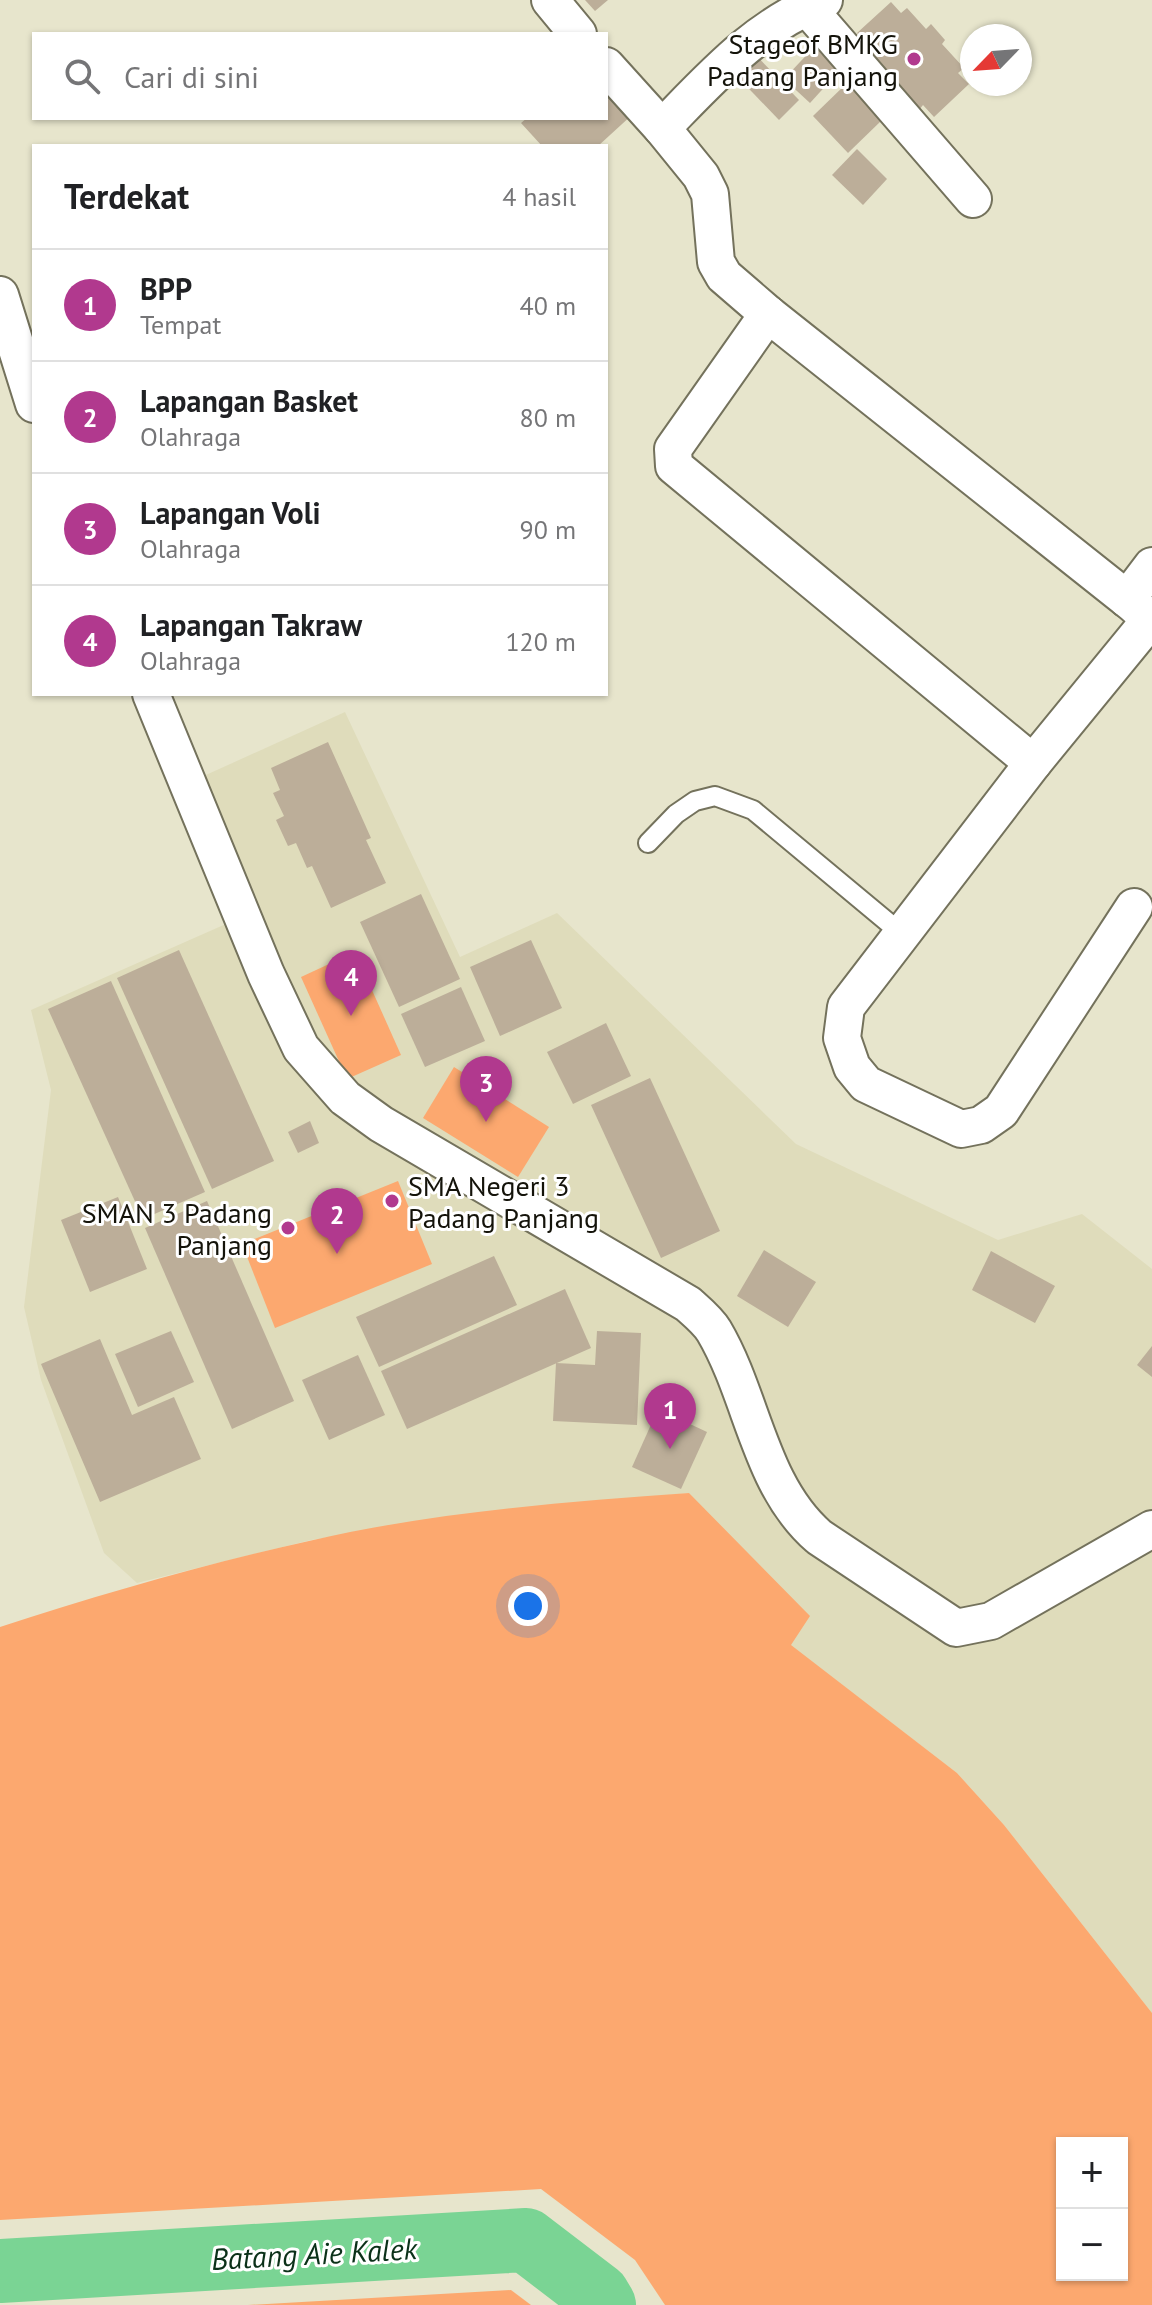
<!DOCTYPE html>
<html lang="id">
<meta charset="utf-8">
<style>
:root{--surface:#fff;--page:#f6f6f6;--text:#202124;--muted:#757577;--line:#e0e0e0;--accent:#b1398e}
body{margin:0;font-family:"PT Sans",sans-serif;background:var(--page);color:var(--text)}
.controls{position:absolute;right:24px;bottom:24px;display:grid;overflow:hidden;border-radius:0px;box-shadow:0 2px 6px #0004}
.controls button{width:72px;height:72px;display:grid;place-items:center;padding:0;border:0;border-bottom:2px solid var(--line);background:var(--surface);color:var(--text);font:40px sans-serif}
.compass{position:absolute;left:960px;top:24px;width:72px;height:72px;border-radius:50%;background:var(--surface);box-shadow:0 2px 6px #0004;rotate:245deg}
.you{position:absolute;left:528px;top:1606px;width:28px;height:28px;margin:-20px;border:6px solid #fff;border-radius:50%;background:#1a73e8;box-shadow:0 0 0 12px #1a73e833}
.badge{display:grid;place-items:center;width:52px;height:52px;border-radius:50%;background:var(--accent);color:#fff;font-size:26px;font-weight:700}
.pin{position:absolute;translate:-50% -66px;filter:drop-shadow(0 2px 4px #0008)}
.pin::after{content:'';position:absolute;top:42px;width:28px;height:24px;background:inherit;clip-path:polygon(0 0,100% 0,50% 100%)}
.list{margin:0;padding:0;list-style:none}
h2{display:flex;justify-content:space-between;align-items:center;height:104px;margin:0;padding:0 32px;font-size:34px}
h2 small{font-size:26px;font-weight:400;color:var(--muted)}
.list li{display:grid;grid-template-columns:52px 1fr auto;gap:24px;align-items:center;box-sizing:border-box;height:112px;padding:0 32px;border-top:2px solid var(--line)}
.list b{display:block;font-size:30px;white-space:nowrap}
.list p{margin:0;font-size:26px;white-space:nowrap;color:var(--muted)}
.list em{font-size:26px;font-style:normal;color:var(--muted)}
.icon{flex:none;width:44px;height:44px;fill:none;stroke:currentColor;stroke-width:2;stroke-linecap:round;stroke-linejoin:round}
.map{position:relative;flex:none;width:1152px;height:2305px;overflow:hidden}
.search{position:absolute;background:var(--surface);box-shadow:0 2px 6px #0004;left:32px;top:32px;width:576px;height:88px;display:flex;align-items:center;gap:20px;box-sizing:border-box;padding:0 28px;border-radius:0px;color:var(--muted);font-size:30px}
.panel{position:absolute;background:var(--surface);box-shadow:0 2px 6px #0004;left:32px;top:144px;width:576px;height:552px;border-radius:0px}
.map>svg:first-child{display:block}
.built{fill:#dfdcbb}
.green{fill:#fca86f;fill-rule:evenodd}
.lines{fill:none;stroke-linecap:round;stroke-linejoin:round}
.river{stroke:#7ad494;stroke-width:64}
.building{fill:#bcae99}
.service-casing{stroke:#74725c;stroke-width:22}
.minor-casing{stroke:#74725c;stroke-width:40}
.service{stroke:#fff;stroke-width:18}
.minor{stroke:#fff;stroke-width:36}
.poi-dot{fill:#b1398e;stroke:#fff;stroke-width:3}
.labels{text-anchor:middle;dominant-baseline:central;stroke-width:6;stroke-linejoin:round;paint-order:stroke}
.poi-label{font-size:28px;fill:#14130a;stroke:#fff;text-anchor:end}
.water-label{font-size:30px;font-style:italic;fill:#0b3119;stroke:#fff}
</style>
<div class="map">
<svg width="1152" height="2305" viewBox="0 0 1152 2305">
<rect width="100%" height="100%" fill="#e7e5cc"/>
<!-- built -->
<polygon class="built" points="345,712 460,957 557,913 796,1144 998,1240 1082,1214 1152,1269 1152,2013 1004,1825 957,1773 790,1645 689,1493 471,1514 311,1540 137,1583 104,1553 41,1380 24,1307 51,1090 31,1010 244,916 186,784"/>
<!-- green -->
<g class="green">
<polygon points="355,952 401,1055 347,1079 301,977"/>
<polygon points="454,1067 549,1127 518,1177 423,1118"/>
<polygon points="398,1181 432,1264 275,1328 242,1244"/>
<path d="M689 1493 810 1616 791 1645 957 1773 1004 1825 1152 2013V2305H665L635 2260 541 2189 0 2220V1627C102 1594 205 1564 309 1541 433 1512 563 1502 689 1493ZM1122 2143V2275H1062V2143Z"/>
<polygon points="511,2290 531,2305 248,2305"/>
</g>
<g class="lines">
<!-- river -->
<polyline class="river" points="0,2271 526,2240 598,2295 604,2305"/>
</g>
<!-- building -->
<g class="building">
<polygon points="585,0 608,0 595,11"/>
<polygon points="891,2 901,13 907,8 926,29 931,24 945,40 942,44 964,68 958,73 969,84 934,117 923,105 919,110 863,50 868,45 857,33"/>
<polygon points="816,45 841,69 810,103 784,79"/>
<polygon points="751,50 799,100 779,120 731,70"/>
<polygon points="847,83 882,120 848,153 813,116"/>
<polygon points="606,84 633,114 598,146 542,146 521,123 527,118 606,118"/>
<polygon points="857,149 887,179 863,205 832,175"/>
<polygon points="328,742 371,838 366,840 386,883 331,908 312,866 307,868 296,843 288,846 276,820 284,816 273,793 280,790 271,768"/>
<polygon points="421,894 460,979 399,1007 360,922"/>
<polygon points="531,940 562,1008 500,1036 470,967"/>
<polygon points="179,950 274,1161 212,1189 117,978"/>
<polygon points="111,981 205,1192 143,1219 48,1009"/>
<polygon points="461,987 485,1041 425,1067 401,1014"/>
<polygon points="606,1023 631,1076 573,1104 547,1052"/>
<polygon points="650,1078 720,1231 661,1258 591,1105"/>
<polygon points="310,1121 319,1143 298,1153 288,1132"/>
<polygon points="118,1197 147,1269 90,1292 61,1220"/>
<polygon points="207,1201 294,1401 232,1429 145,1228"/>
<polygon points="764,1250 816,1282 788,1327 737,1296"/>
<polygon points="991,1251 1055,1286 1035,1323 972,1290"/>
<polygon points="494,1256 517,1305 379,1367 356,1317"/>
<polygon points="565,1289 591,1348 407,1429 381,1371"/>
<polygon points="171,1331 194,1382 138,1407 115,1354"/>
<polygon points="597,1331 641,1333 637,1425 553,1421 556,1363 595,1365"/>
<polygon points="100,1339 132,1415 174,1397 201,1459 100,1502 41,1364"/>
<polygon points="1152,1346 1152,1377 1137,1365"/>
<polygon points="358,1355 385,1415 329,1440 302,1380"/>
<polygon points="658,1409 707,1432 681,1489 632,1467"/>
</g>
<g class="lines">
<!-- service casing -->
<g class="service-casing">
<polyline id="service" points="648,843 676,814 695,801 715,796 753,810 902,934"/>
</g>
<!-- minor casing -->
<g class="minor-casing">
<g id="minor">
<polyline points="550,0 578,34"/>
<path d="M824 0C757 25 710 79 662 128L701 176 710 194 716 262 724 276 768 314 1127 599C1138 608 1149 615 1141 631L1033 763 846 1007 842 1038 852 1067 866 1084 961 1129 981 1125 1001 1111 1134 907"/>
<polyline points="806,6 973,199"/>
<polyline points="606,66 662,128"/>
<polyline points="0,295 34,404"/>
<polyline points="768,314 673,449 674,466 1033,763"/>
<polyline points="1127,599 1152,566"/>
<path d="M151 694 266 974 301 1048 345 1098 381 1124 688 1304C697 1312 708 1321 714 1331 753 1397 759 1485 819 1537L956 1628 991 1621 1152 1529"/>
</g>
</g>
<!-- service -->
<use href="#service" class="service"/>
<!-- minor -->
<use href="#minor" class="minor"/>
</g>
<!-- markers -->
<g class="poi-dot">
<circle cx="914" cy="59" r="8"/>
<circle cx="392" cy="1201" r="8"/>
<circle cx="288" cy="1228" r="8"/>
</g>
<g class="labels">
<!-- poi labels -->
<g class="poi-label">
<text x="898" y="43">Stageof BMKG<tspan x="898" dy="32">Padang Panjang</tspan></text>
<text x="408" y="1185" text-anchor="start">SMA Negeri 3<tspan x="408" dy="32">Padang Panjang</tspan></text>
<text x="272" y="1212">SMAN 3 Padang<tspan x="272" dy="32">Panjang</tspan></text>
</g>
<!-- water labels -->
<g class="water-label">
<text transform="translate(314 2253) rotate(-3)">Batang Aie Kalek</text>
</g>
</g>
</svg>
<div class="controls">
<button>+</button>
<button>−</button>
</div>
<svg class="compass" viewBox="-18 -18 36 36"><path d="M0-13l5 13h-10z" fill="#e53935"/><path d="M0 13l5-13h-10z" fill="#757577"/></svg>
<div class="you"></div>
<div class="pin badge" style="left:670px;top:1449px">1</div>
<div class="pin badge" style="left:337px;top:1254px">2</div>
<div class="pin badge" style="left:486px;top:1122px">3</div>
<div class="pin badge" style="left:351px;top:1016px">4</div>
<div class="search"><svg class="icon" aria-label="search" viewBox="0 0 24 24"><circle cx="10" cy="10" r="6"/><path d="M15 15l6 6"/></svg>Cari di sini</div>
<section class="panel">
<h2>Terdekat<small>4 hasil</small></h2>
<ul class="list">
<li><span class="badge">1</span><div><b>BPP</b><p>Tempat</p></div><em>40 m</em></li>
<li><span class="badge">2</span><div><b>Lapangan Basket</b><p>Olahraga</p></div><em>80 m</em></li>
<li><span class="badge">3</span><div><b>Lapangan Voli</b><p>Olahraga</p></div><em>90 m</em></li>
<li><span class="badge">4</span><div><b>Lapangan Takraw</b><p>Olahraga</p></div><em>120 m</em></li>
</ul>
</section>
</div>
